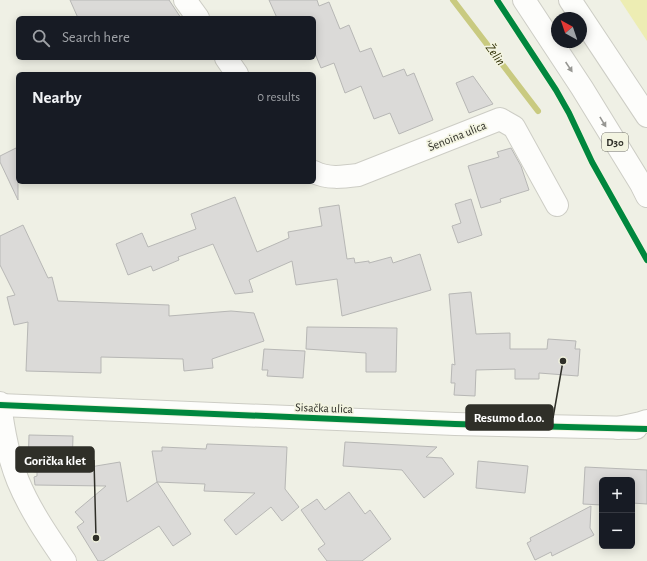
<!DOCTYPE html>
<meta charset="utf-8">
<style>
:root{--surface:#171b24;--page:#20242c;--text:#f1f3f6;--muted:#9ea1a6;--line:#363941}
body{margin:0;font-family:"Alegreya Sans",sans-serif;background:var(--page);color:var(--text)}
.controls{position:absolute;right:12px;bottom:12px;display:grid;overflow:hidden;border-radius:6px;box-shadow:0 2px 10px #0003}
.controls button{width:36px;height:36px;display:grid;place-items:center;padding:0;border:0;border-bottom:1px solid var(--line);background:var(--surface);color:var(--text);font:20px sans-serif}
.compass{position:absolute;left:551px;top:12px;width:36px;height:36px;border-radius:50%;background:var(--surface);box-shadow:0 2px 10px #0003;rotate:320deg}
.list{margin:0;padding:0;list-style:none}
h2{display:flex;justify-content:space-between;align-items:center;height:52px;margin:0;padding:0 16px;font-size:17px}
h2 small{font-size:13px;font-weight:400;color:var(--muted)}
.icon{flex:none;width:22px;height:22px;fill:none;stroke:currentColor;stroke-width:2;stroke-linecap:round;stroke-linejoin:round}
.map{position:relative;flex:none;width:647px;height:561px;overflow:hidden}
.search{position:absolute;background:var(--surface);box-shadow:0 2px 10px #0003;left:16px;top:16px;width:300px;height:44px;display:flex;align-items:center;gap:10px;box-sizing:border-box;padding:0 14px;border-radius:6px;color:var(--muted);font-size:15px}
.panel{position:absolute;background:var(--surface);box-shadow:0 2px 10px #0003;left:16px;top:72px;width:300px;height:112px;border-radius:6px}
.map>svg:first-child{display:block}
.green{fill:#ededb3}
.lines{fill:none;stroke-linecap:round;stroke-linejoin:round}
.stream{stroke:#c9ca80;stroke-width:6}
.building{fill:#dbdad8;stroke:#b7b7b5}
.minor-casing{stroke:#cdcdc5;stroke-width:24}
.secondary-casing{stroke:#cdcdc5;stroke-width:24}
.primary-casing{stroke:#cdcdc5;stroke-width:24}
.minor{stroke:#fdfdfb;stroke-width:22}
.secondary{stroke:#fdfdfb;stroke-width:22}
.primary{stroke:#fdfdfb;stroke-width:22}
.cycleway-casing{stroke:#f3f4e1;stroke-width:8}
.cycleway{stroke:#00873e;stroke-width:6}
.oneway{fill:#969692}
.labels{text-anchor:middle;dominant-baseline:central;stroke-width:3.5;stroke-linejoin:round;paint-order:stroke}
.shield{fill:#f3f4e1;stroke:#6a6a60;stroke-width:1}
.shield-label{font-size:11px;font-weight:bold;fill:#2f2f28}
.street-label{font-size:12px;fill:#2f2f28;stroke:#f3f4e1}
.water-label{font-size:13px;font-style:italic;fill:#2c2c00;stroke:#f3f4e1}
.leader{fill:none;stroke:#2f2f28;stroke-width:1.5}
.callout-dot{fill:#2f2f28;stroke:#f3f4e1;stroke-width:1.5}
.callout{fill:#2f2f28;stroke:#2f2f28;stroke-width:1.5}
.callout-label{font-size:13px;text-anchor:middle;font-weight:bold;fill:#fff}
</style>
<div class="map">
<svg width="647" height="561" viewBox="0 0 647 561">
<rect width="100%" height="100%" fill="#eff0e5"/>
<!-- green -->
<polygon class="green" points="620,0 647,0 647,41"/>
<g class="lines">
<!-- stream -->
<polyline class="stream" points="453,0 538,111"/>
</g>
<!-- building -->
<g class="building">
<polygon points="70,0 169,0 181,18 78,18"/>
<polygon points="269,0 317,0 319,6 329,2 340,29 349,25 360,52 371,48 383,77 404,69 407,76 414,73 433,120 399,134 390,113 374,119 361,86 345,93 334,63 321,68 314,51 314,18 277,18"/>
<polygon points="473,76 493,104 469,113 456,83"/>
<polygon points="18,147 18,200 0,162 0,156"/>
<polygon points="511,148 521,166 529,190 500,199 501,202 481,208 468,166 499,157 497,152"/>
<polygon points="235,197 257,252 289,238 288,232 322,226 319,208 339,205 347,259 354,258 355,263 369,261 369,263 391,257 393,263 420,254 431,290 342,316 337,279 296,285 292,261 249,280 253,292 235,294 213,244 178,257 179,260 153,271 151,266 128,275 116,244 142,233 148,247 196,229 191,214"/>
<polygon points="471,199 482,235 458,243 452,226 461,223 455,204"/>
<polygon points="23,225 48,278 52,277 58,301 169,305 169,316 231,311 254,313 264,341 212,359 213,368 184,371 183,359 101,357 101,373 26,371 28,322 14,325 7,297 15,295 0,265 0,236"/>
<polygon points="471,292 476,334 510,333 510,349 547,349 548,339 576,341 575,349 580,349 578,376 539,373 539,379 515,379 515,369 476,370 475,396 454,395 455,383 451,383 452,364 455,365 449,294"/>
<polygon points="307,327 397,328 396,372 366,372 366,353 306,349"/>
<polygon points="264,349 305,351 303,378 267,376 268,370 262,370"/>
<polygon points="29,435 73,436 72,470 120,462 127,502 157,482 191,534 173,546 159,526 103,561 98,561 77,527 84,522 75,512 106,486 35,485 34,477 37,476 37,472 28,471"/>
<polygon points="345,442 437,447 426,457 442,458 454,474 424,498 402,470 343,466"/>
<polygon points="207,444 287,447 285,489 299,507 282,521 271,507 236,535 224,520 255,493 204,491 205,484 157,482 152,451 162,451 162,447 206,449"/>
<polygon points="478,461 528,466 525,493 476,488"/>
<polygon points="585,467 647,470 647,504 632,503 632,480 602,480 602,505 583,504"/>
<polygon points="349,492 365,514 370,510 391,539 362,561 327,561 318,549 325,544 301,510 317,499 325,510"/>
<polygon points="591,506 590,528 594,535 552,556 551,552 535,560 527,543 531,541 530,538"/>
</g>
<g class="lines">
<!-- minor casing -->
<g class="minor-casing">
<g id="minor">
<polyline points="185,0 198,18"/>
<polyline points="226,58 237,74"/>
<path d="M314 172C327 179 343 177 358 175L500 119 514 127 557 205"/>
<path d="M0 403C3 429 8 456 18 481 30 510 48 536 65 561"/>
</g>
</g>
<!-- secondary casing -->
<g class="secondary-casing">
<polyline id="secondary" points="0,405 455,424 636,428"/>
</g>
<!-- primary casing -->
<g class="primary-casing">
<g id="primary">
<polyline points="524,0 582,88 641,184 647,196"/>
<polyline points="570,0 647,116"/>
<polyline points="618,428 641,423 647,421"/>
</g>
</g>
<!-- minor -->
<use href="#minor" class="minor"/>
<!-- secondary -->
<use href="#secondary" class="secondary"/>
<!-- primary -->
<use href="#primary" class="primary"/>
<!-- cycleway casing -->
<g class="cycleway-casing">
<g id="cycleway">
<polyline points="497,0 556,90 569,113 592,162 647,260"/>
<polyline points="0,405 455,424 647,429"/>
</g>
</g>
<!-- cycleway -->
<use href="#cycleway" class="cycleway"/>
</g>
<!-- one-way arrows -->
<defs><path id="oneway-solid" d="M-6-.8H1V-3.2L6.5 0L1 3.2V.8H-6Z"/></defs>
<g class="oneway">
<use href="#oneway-solid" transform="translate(569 67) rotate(56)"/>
<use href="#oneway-solid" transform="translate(603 122) rotate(59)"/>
</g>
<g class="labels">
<!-- shield labels -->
<rect class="shield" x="602" y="133" width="26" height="18" rx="3"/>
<g class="shield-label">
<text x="615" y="142">D30</text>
</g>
<!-- street labels -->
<g class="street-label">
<text transform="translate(457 136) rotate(-22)">Šenoina ulica</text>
<text transform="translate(324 408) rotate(2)">Sisačka ulica</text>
</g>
<!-- water labels -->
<g class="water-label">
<text transform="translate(495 55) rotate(53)">Želin</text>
</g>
</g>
<!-- callouts -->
<path class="leader" d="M563 361L553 418M96 538L94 460"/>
<g class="callout-dot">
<circle cx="563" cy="361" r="4"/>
<circle cx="96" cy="538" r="4"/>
</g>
<g class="callout">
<rect x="466" y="405" width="87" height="25" rx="4"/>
<rect x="16" y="447" width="78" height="25" rx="4"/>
</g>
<g class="callout-label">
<text x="509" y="422">Resumo d.o.o.</text>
<text x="55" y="465">Gorička klet</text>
</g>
</svg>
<div class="controls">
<button>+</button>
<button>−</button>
</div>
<svg class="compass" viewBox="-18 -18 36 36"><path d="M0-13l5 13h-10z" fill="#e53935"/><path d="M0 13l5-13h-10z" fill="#9ea1a6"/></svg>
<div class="search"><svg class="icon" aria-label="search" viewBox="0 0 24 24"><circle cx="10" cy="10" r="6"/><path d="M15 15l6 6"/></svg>Search here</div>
<section class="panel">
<h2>Nearby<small>0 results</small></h2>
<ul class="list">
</ul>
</section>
</div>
